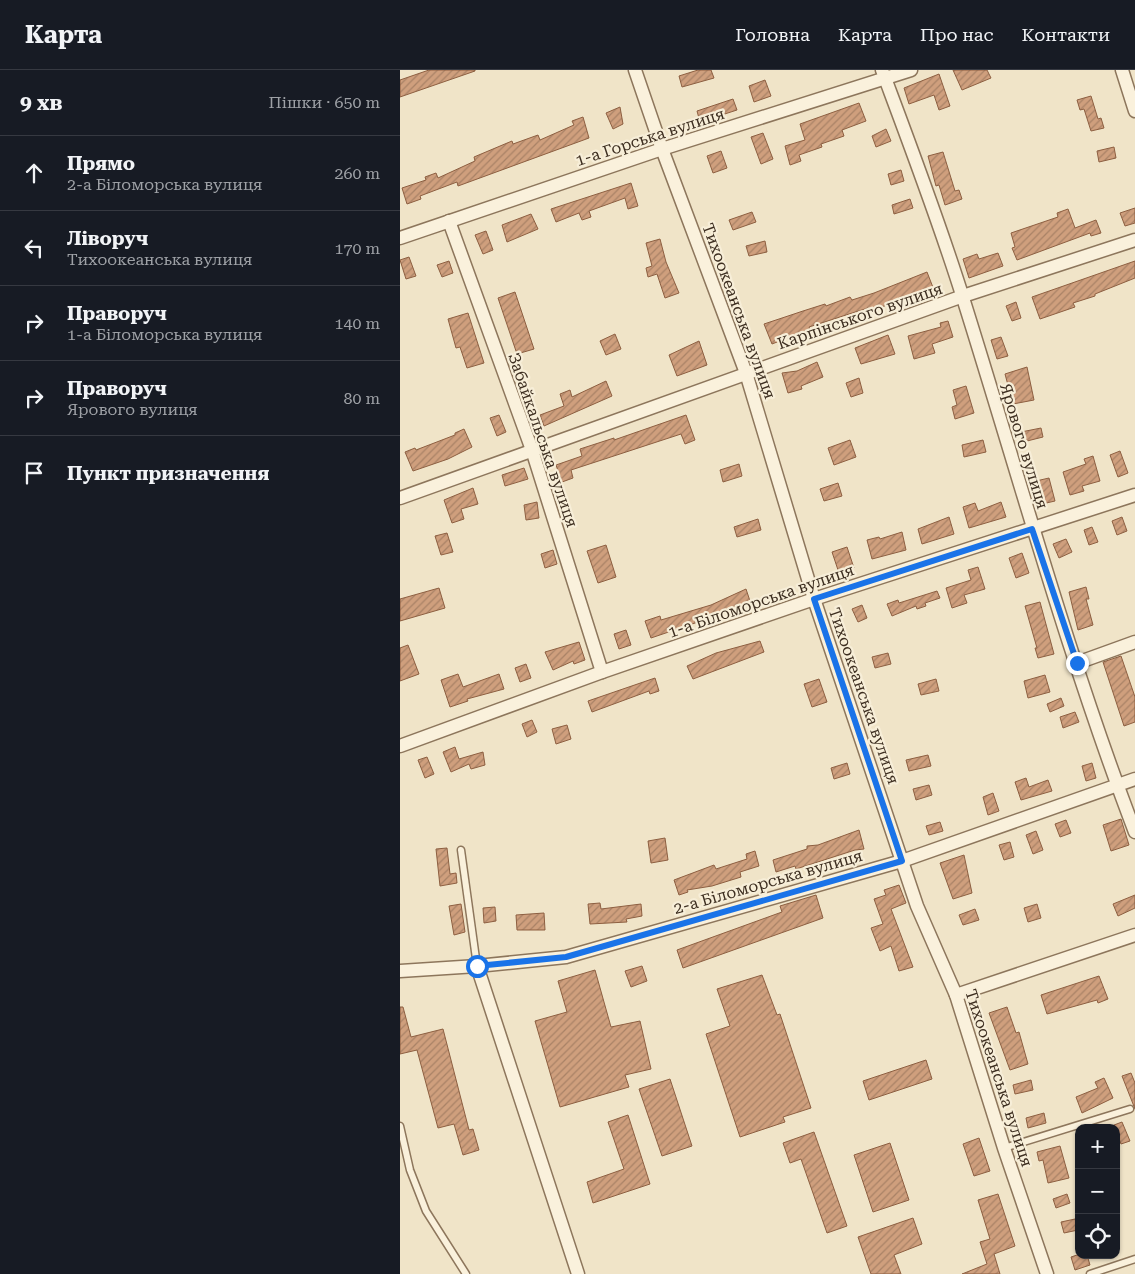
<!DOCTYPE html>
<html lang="uk">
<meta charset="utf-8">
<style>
:root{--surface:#171b24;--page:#20242c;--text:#f1f3f6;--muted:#9ea1a6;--line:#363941}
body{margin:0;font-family:"Roboto Serif",serif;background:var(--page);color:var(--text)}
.controls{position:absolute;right:15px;bottom:15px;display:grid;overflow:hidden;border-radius:10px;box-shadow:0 1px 4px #0004}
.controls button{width:45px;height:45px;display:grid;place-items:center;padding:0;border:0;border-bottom:1px solid var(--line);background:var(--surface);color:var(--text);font:25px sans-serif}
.stop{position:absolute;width:15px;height:15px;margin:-11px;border:4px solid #1a73e8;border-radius:50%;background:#fff}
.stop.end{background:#1a73e8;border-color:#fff;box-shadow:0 1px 5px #0008}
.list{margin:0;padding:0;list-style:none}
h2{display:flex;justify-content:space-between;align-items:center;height:65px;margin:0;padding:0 20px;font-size:21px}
h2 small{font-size:16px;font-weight:400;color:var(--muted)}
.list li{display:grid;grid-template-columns:32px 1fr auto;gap:15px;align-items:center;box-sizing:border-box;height:75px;padding:0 20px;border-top:1px solid var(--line)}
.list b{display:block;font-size:19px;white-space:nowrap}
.list p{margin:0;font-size:16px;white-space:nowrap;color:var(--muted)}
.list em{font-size:16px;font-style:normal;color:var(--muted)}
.icon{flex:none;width:28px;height:28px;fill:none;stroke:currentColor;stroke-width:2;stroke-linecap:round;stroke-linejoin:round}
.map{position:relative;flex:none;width:735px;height:1204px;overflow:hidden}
header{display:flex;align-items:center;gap:30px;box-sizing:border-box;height:70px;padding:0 25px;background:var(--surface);border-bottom:1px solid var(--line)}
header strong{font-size:24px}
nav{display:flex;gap:28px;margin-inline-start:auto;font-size:18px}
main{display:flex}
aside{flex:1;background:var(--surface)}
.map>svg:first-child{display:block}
.building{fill:url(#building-hatch);stroke:#8d5f41}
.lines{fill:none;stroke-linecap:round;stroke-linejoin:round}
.lane-casing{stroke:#8d765c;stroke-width:9}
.street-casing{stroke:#8d765c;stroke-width:15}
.lane{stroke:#faf1dc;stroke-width:6}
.street{stroke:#faf1dc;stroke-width:12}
.route{stroke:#1a73e8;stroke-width:6}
.labels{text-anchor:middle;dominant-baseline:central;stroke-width:4.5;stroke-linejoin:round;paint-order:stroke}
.street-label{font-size:16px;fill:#3d2e20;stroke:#f7eed8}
</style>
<header>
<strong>Карта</strong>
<nav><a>Головна</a><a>Карта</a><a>Про нас</a><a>Контакти</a></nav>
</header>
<main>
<aside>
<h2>9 хв<small>Пішки · 650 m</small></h2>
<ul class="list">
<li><svg class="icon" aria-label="ahead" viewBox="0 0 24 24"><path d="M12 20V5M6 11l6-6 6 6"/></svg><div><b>Прямо</b><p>2-а Біломорська вулиця</p></div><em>260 m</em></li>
<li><svg class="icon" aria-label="left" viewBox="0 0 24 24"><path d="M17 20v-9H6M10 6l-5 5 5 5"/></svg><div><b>Ліворуч</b><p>Тихоокеанська вулиця</p></div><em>170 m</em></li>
<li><svg class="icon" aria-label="right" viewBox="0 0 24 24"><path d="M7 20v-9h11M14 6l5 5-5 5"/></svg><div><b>Праворуч</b><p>1-а Біломорська вулиця</p></div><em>140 m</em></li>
<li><svg class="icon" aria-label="right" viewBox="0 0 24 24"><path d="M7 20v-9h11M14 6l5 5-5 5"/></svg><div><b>Праворуч</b><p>Ярового вулиця</p></div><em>80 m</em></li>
<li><svg class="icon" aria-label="arrive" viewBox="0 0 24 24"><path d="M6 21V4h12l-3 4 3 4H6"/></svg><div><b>Пункт призначення</b></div></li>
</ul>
</aside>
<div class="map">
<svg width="735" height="1204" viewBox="0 0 735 1204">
<defs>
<pattern id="building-hatch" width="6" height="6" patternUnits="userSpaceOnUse" patternTransform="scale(1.25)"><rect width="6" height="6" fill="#cf9f7d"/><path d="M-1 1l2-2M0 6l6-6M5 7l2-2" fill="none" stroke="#a98266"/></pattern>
</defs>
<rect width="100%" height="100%" fill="#f0e4c8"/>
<!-- building -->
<g class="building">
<polygon points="29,0 75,0 75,1 0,27 0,10"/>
<polygon points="298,0 311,0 314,8 282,17 279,6"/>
<polygon points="553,0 587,0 591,8 562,20"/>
<polygon points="539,4 550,36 539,40 534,25 509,34 504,18"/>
<polygon points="365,10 371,26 354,32 349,16"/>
<polygon points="691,26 698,49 701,48 704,58 691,61 684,39 680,40 677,30"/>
<polygon points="333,29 337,40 300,52 297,41"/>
<polygon points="459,33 466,51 442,60 444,66 421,74 422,77 399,85 401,91 390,95 385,76 405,70 400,54"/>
<polygon points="220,37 223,54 213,59 206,43"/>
<polygon points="183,47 189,68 58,116 57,112 20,126 21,129 7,134 2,118 26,110 25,107 36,103 38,108 75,91 74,87 112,71 113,74 138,65 140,70 174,55 172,51"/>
<polygon points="486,59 491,71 476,77 472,66"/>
<polygon points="363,63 373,89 361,94 351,67"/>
<polygon points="714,77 716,88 699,92 697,81"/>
<polygon points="321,81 327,98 313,103 307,86"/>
<polygon points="543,82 555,121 559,120 562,129 545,135 539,115 536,116 528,86"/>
<polygon points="501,100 504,111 491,115 488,104"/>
<polygon points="231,113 238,136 228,139 225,128 189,141 191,147 182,150 179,143 156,152 151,139"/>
<polygon points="510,129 513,138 494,144 492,135"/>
<polygon points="735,138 735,153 725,156 720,143"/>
<polygon points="668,139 675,158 696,150 701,163 691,166 690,163 617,190 612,178 615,177 611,163 658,147 657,143"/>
<polygon points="352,142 356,152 333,160 329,150"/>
<polygon points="131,144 138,159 107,172 102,155"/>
<polygon points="86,161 93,180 83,184 75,165"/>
<polygon points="260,169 266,192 279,223 265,228 257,204 248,207 246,198 252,196 246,173"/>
<polygon points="365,171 367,182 349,186 346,176"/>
<polygon points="598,183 603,196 569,208 563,189 577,184 579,189"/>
<polygon points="9,187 16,206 6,209 0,190"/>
<polygon points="49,191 53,203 42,207 37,195"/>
<polygon points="735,191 735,208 695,224 695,226 673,233 675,237 640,249 632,227"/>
<polygon points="527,202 534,220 469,241 468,238 446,245 409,257 410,259 372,274 364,254 403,241 425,234 426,236 450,227 452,230 474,223"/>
<polygon points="115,222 134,279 117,284 98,228"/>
<polygon points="616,232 621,248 612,251 606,236"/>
<polygon points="68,243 84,293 67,298 60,277 56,278 48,249"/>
<polygon points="548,251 553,267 532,274 535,283 514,289 508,266 541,257 540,253"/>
<polygon points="215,264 221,279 206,285 200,271"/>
<polygon points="488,265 495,284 461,294 455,278"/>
<polygon points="601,267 608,286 597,289 591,270"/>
<polygon points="299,271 307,295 277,306 269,285"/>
<polygon points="417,292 423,307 401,316 402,319 388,323 382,303 397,301"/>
<polygon points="627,297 634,330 613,334 605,304"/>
<polygon points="459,308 463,323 451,327 446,313"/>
<polygon points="206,311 212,326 144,356 140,345 164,336 160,324 170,320 172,327"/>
<polygon points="566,316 574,343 555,349 552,337 557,335 553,320"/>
<polygon points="99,345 106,362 97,366 90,348"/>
<polygon points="286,345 295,370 285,374 281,364 171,400 173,408 162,412 156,395 182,386 180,379 214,368 214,370"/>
<polygon points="641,358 643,367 623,372 621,362"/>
<polygon points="64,359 72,377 48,389 13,401 5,382 15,378 16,380 55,365 55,363"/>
<polygon points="450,370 456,387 434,395 428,378"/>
<polygon points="583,370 586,382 564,387 562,375"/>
<polygon points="720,381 728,403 718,407 710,385"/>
<polygon points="693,386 700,411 682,416 684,421 670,425 663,402 686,394 684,389"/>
<polygon points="339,394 342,406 323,412 320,400"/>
<polygon points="124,398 128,409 105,416 102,405"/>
<polygon points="649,408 655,431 642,434 636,411"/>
<polygon points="438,413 442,426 424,431 420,419"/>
<polygon points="73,418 78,434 61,439 64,449 52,453 44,430"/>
<polygon points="137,432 139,448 126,450 124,435"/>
<polygon points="601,432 606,447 569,458 563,437 575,433 578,441"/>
<polygon points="549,447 554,464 522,474 518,459"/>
<polygon points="722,447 727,461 717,465 712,451"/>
<polygon points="358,449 361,460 337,467 334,457"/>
<polygon points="692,457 698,472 689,475 684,460"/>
<polygon points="502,462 506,480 472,489 467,470 479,467 480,469"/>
<polygon points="47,463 53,482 41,485 35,466"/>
<polygon points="666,469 672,482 659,488 653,474"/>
<polygon points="206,475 216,507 198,513 187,481"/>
<polygon points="447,477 454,498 439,503 432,482"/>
<polygon points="153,480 157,494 145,498 141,484"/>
<polygon points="622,483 629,503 616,508 609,488"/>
<polygon points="578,497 585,519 564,525 567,533 552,538 546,518 571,510 568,500"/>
<polygon points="686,517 689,529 686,529 693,555 678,560 669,522"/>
<polygon points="39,518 45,538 0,551 0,529"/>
<polygon points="346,519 351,534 251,568 245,551 260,546 261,550 311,535"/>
<polygon points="537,521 540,528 525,533 526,536 517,539 516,536 492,546 487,534 498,530 499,533"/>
<polygon points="640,532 654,584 638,588 635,578 637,578 625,536"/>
<polygon points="462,535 467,548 458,552 452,539"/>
<polygon points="226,560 231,575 219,579 214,564"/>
<polygon points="360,571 364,582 293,609 287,596 316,583"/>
<polygon points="179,572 185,590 174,594 173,591 153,600 145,582"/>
<polygon points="8,575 19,604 0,611 0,578"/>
<polygon points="488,583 491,594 475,598 472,587"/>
<polygon points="721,586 735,627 735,652 724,656 703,592"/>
<polygon points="126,594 131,608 120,612 115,598"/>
<polygon points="58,604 63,617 99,604 104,619 67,629 68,631 50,637 41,610"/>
<polygon points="645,605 650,622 628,628 624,611"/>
<polygon points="255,608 259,621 250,624 249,621 192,642 188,631"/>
<polygon points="419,609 427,632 412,637 404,614"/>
<polygon points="536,609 539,621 521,625 518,614"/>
<polygon points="661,628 664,636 650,642 647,634"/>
<polygon points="675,642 679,652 663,658 660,647"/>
<polygon points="132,650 137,662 127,667 122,654"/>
<polygon points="167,655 171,669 156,674 152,659"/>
<polygon points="55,677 59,689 83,682 85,695 71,699 69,694 51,702 43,682"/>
<polygon points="528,685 531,696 509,701 506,690"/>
<polygon points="27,687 34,704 25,708 18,690"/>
<polygon points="447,693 450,704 434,709 431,698"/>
<polygon points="692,693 696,708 686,711 682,696"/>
<polygon points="626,708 629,717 648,710 652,721 621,730 615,712"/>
<polygon points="529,715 532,725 516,730 513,719"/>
<polygon points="593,723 599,741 588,745 583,727"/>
<polygon points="721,749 729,775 711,781 703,755"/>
<polygon points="666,750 671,763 660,767 655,754"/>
<polygon points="540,752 543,761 529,765 526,756"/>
<polygon points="459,760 464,779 455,780 396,799 395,796 376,802 373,790 407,779 407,776 418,775"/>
<polygon points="636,761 643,780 633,784 626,765"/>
<polygon points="265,768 268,790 251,793 248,771"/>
<polygon points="610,772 614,787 604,790 599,775"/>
<polygon points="47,778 50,804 56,803 57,813 40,816 36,779"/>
<polygon points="355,781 359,796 340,802 341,807 312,816 287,820 288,822 279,825 274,810 314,795 316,799 347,789 346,784"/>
<polygon points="564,785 572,823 553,829 540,793"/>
<polygon points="499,815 506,833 491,839 513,897 499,901 491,876 480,881 471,858 483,854 474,829 486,825 484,820"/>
<polygon points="416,825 423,848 283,898 277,880 382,842 380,836"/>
<polygon points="735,825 735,838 718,846 713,834"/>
<polygon points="200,833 201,839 241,834 242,846 226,849 227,852 190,854 188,834"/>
<polygon points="61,834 65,862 54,865 49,836"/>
<polygon points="637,834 641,848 628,852 624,838"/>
<polygon points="95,837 96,851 84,853 83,838"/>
<polygon points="575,839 579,850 563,855 559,845"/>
<polygon points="144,843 145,860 117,860 116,845"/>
<polygon points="242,896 247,911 231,917 225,901"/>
<polygon points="195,900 211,957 240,951 251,999 225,1005 229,1017 160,1037 135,951 167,942 158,911"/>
<polygon points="362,905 377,945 380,944 411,1038 383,1047 385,1052 340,1067 306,964 330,956 317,919"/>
<polygon points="699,906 708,929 698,933 697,930 647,944 641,925"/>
<polygon points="0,937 3,937 11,967 43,959 69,1060 73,1059 79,1080 63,1085 54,1054 38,1058 17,980 0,984"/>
<polygon points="607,937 616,963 619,962 628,994 610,1000 589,943"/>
<polygon points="526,990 532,1009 469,1030 463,1011"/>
<polygon points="731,1003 735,1013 735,1039 722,1006"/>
<polygon points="704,1008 713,1028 682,1043 676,1027 698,1018 695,1012"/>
<polygon points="270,1009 292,1076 262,1086 239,1019"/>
<polygon points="631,1010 633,1020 615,1024 613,1015"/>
<polygon points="644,1043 646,1053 628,1058 626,1048"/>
<polygon points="228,1045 250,1114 193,1133 187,1112 224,1099 208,1052"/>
<polygon points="722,1052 730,1071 721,1074 714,1055"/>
<polygon points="414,1062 447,1156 427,1163 401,1089 390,1093 383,1073"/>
<polygon points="579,1068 590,1101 574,1106 563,1074"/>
<polygon points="490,1073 509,1130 473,1142 454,1085"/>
<polygon points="660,1076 669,1108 648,1113 643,1090 639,1091 637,1082"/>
<polygon points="598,1124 615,1176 594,1184 600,1204 562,1204 587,1194 580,1172 590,1169 578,1130"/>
<polygon points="667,1124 670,1133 656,1138 653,1129"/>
<polygon points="513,1148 522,1174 494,1185 501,1204 471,1204 458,1167"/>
<polygon points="675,1149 678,1160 664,1163 661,1152"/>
<polygon points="677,1185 687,1185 690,1195 675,1200 671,1187"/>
</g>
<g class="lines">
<!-- lane casing -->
<g class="lane-casing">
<g id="lane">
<polyline points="61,780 77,896"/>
<polyline points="0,1056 10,1100 26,1141 66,1204"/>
<polyline points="604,1078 730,1039"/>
<polyline points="690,1204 735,1189"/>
</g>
</g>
<!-- street casing -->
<g class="street-casing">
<g id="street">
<polyline points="235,0 262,79 346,303 414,529 517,836 556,925 604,1078 647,1204"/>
<path d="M482 0C510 75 539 151 563 228 619 406 668 587 735 762"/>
<polyline points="722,0 735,41"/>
<polyline points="49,151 132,380 202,602"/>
<polyline points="0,168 262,79 511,0"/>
<polyline points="0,428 563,226 735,170"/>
<polyline points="677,593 735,572"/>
<polyline points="0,676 202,602 414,529 735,425"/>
<polyline points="77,896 178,1204"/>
<polyline points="0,901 77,896 166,887 502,791 735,709"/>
<polyline points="556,925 735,865"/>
</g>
</g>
<!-- lane -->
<use href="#lane" class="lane"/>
<!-- street -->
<use href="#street" class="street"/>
</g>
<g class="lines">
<!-- route -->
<polyline class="route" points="77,896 166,887 502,791 414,529 632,459 677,593"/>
</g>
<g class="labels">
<!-- street labels -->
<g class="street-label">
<text transform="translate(250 67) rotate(-18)">1-а Горська вулиця</text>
<text transform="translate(339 241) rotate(70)">Тихоокеанська вулиця</text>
<text transform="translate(460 246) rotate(-19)">Карпінського вулиця</text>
<text transform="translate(143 370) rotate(71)">Забайкальська вулиця</text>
<text transform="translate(624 376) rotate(73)">Ярового вулиця</text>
<text transform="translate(361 531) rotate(-19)">1-а Біломорська вулиця</text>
<text transform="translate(464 626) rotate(71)">Тихоокеанська вулиця</text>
<text transform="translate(368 812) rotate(-16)">2-а Біломорська вулиця</text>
<text transform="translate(599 1008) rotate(72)">Тихоокеанська вулиця</text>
</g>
</g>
</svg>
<div class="controls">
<button>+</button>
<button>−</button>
<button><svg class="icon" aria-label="locate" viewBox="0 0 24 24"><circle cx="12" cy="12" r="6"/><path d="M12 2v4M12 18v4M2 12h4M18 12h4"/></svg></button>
</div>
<div class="stop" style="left:77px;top:896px"></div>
<div class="stop end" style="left:677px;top:593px"></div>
</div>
</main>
